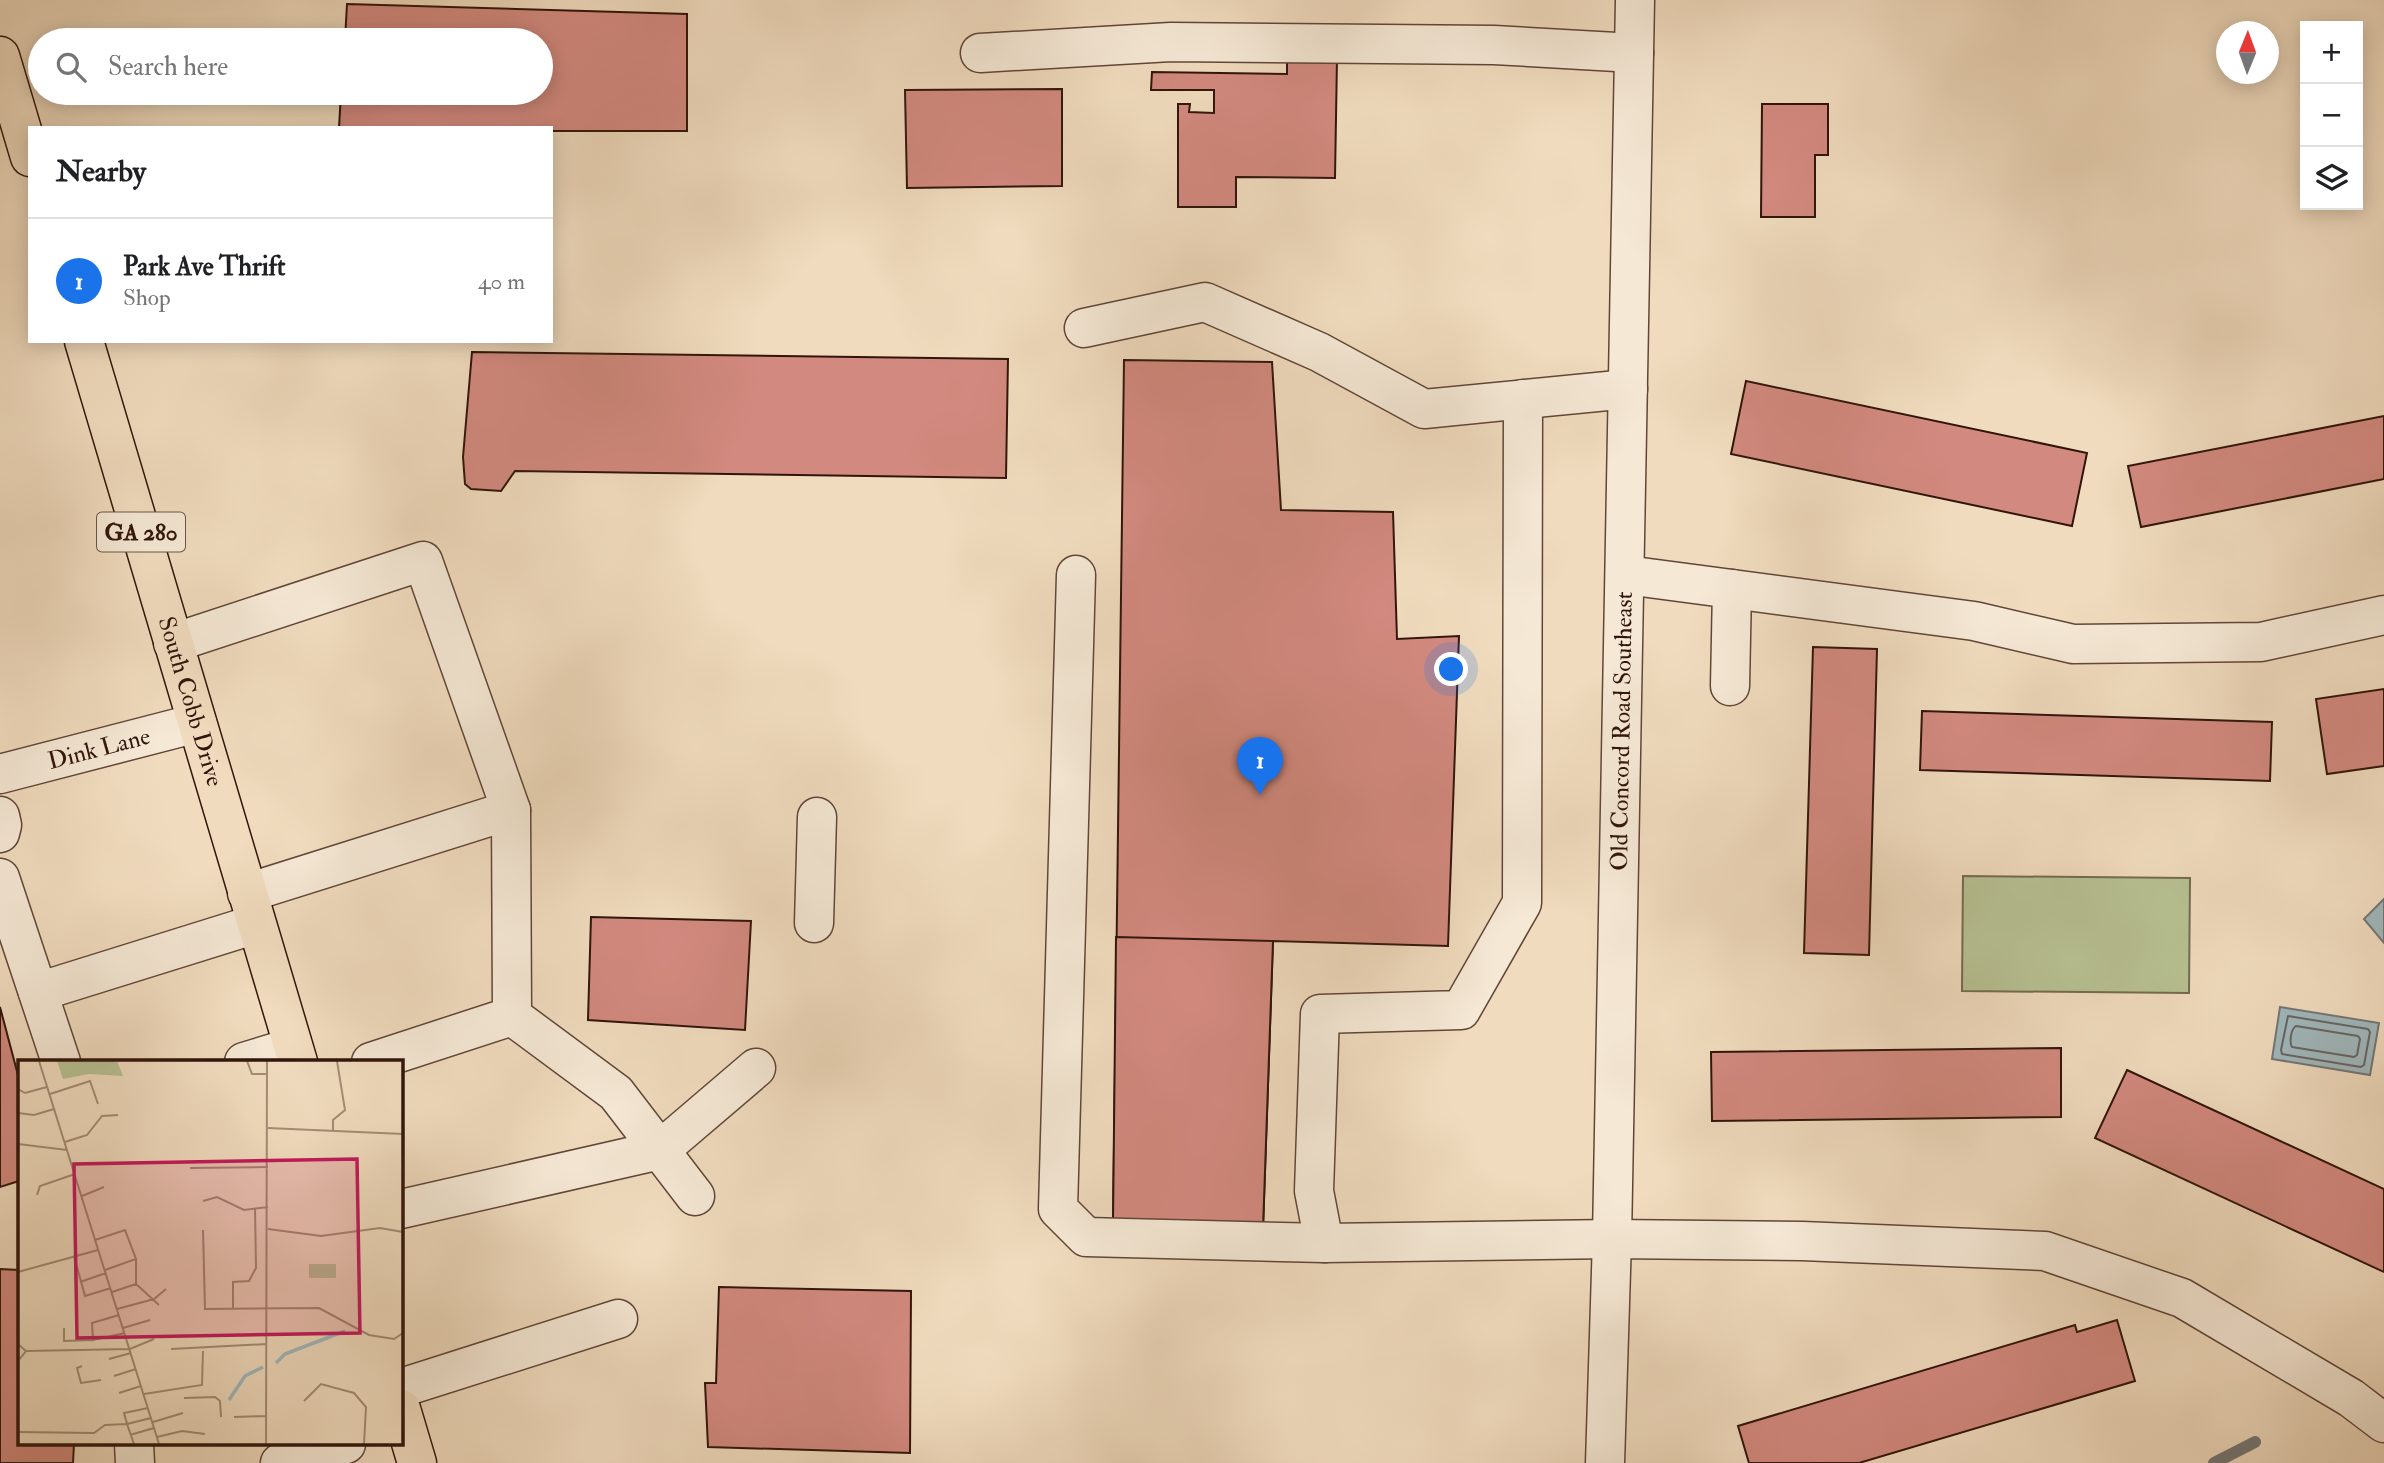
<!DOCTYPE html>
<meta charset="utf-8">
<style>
:root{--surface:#fff;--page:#f6f6f6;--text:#202124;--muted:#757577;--line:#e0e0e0;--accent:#1a73e8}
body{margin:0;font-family:"IM FELL Double Pica",serif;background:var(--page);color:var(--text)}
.controls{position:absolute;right:21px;top:21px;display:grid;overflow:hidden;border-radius:0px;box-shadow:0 4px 18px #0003}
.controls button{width:63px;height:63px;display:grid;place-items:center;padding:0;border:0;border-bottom:2px solid var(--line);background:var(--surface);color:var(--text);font:35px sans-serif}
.compass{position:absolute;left:2216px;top:21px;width:63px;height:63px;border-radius:50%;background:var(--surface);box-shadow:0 4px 18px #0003;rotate:1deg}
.you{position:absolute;left:1452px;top:670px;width:24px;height:24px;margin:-18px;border:5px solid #fff;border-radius:50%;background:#1a73e8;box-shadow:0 0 0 10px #1a73e833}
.badge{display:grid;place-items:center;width:46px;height:46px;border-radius:50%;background:var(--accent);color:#fff;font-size:23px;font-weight:700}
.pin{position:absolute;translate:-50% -58px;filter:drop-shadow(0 2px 4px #0008)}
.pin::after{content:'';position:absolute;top:37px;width:24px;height:21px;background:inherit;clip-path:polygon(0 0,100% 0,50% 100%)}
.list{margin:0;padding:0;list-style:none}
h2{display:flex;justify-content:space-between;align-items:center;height:91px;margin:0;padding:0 28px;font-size:30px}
h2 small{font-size:23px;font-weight:400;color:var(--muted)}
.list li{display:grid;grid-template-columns:46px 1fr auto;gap:21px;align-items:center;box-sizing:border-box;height:126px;padding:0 28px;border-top:2px solid var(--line)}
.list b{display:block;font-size:26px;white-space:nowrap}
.list p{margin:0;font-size:23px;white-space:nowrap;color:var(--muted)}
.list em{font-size:23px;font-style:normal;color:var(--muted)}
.icon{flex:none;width:38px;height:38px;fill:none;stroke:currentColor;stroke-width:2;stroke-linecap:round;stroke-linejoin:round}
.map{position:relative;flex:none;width:2384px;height:1463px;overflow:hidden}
.search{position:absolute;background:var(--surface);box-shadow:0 4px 18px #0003;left:28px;top:28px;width:525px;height:77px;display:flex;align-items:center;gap:18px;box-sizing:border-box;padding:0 24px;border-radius:38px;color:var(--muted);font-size:26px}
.panel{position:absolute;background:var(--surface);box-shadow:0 4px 18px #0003;left:28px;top:126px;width:525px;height:217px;border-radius:0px}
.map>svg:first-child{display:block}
.green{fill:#b7c193;stroke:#746b4f;stroke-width:2}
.water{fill:#a0b8bd;stroke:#747776;stroke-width:2}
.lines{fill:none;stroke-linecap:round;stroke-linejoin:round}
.shore{stroke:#686664;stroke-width:2}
.stream{stroke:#747776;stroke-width:12}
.building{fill:#d2897f;stroke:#31150b;stroke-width:2}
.minor-casing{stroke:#614638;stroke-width:41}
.major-casing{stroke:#31150b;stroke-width:41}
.minor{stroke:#f5e8d5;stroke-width:38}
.major{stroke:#f0dbbe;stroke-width:38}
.labels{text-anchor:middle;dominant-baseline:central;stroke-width:5;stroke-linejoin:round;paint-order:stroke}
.shield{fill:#f5e8d5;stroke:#6c5448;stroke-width:2}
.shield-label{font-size:23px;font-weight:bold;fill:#31150b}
.street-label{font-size:24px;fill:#31150b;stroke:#f5e8d5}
.inset-river{fill:none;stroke:#a0b8bd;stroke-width:3.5}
.inset-road{fill:none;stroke:#a48c76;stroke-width:2}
.view{fill:#c2185b;fill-opacity:0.15;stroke:#c2185b;stroke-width:3.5}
.inset-edge{fill:none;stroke:#31150b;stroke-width:3.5}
</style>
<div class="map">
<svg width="2384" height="1463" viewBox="0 0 2384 1463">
<rect width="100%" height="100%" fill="#f0dbbe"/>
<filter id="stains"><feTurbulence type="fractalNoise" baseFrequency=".00286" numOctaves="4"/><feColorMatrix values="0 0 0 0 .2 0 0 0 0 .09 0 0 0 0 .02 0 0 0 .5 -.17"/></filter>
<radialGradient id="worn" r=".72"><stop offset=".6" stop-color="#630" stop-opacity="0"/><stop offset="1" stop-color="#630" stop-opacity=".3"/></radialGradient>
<!-- green -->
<polygon class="green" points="1963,876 2190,878 2189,993 1962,991"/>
<!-- water -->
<g class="water">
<polygon points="2384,899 2384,943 2364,919"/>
<polygon points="2280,1007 2379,1023 2370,1075 2272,1059"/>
</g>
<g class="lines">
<!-- shore -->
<g class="shore">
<polygon points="2288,1016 2368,1029 2370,1032 2364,1065 2361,1067 2282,1054 2281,1050"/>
<path d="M2296 1026 2358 1036 2360 1039 2357 1055 2354 1057 2292 1047C2289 1042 2291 1029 2296 1026Z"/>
</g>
<!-- stream -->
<polyline class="stream" points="2214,1463 2255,1442"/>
</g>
<!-- building -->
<g class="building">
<polygon points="347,4 687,14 687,131 551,131 551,128 339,128 341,93 541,93 541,40 345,40"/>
<polygon points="1287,58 1337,58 1335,178 1236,177 1236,207 1178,207 1178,104 1190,104 1189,112 1214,113 1214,90 1151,90 1152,72 1287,74"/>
<polygon points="1062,89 1062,186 907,188 905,90"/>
<polygon points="1762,104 1828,104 1828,155 1815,155 1815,217 1761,217"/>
<polygon points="472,352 1008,359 1006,478 515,471 501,491 471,489 465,484 463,457"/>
<polygon points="1124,360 1272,362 1281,510 1393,512 1397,639 1459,636 1448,946 1273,941 1263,1229 1113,1223"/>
<polygon points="1746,381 2087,453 2072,526 1731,454"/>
<polygon points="2384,416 2384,479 2141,527 2128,466"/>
<polygon points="1813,647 1877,649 1869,955 1804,953"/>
<polygon points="2384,689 2384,766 2327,774 2316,699"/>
<polygon points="1922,711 2272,722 2270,781 1920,770"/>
<polygon points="591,917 751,921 745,1030 588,1020"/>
<polygon points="1116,937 1273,941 1263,1229 1113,1223"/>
<polygon points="0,1007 19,1079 19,1181 0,1187"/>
<polygon points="2061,1048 2061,1117 1712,1121 1711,1052"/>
<polygon points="2127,1070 2384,1189 2384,1272 2095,1138"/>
<polygon points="0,1269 19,1270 19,1444 74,1444 73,1463 0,1463"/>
<polygon points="719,1287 911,1291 910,1453 708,1447 705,1383 716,1383"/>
<polygon points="2117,1320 2135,1381 1859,1463 1749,1463 1738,1426 2075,1325 2077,1332"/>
</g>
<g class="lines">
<!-- minor casing -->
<g class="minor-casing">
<g id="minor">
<polyline points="980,53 1171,42 1494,45 1634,53"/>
<polyline points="1084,328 1205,302 1319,352 1424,409 1628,389"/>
<polyline points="1076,575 1058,1209 1086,1237 1324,1243 1612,1239 1802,1241 2045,1251 2182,1298 2351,1398 2384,1423"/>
<polyline points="1626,575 1974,621 2073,644 2261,642 2384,615"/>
<polyline points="173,643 423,561 511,810 247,893"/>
<polyline points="1730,686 1732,589"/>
<path id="s1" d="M0 774 197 723"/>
<polyline points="0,816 2,825 0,833"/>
<polyline points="0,878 61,1062"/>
<polyline points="814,923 817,817"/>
<polyline points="38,992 256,924"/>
<polyline points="512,1016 616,1093 695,1196"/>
<polyline points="244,1062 293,1047"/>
<polyline points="371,1062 512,1016 511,810"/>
<polyline points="401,1209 660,1150 756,1068"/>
<polyline points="1324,1243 1314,1191 1320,1014 1461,1010 1522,903 1523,399"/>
<polyline points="401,1388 618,1319"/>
<polyline points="134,1444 135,1463"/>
<polyline points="280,1463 346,1444"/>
<path id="s2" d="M1605 1463 1612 1239 1635 0"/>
</g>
</g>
<!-- major casing -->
<g class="major-casing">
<g id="major">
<polyline points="0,56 30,157"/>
<path id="s3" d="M84 341 298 1062"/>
<polyline points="401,1409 417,1463"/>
</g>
</g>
<!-- minor -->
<use href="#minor" class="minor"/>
<!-- major -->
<use href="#major" class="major"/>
</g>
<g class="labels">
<!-- shield labels -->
<rect class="shield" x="97" y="512.5" width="88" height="39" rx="5"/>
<g class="shield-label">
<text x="141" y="532">GA 280</text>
</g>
<!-- street labels -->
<g class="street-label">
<text stroke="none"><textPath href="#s3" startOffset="376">South Cobb Drive</textPath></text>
<text stroke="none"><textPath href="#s2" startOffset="732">Old Concord Road Southeast</textPath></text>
<text stroke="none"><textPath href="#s1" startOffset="102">Dink Lane</textPath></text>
</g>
</g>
<!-- overview -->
<g transform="translate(18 1060)">
<rect width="385" height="385" fill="#f0dbbe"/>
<path d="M39 1H99L105 16 71 14 45 19ZM291 204H318V218H291Z" fill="#b7c193"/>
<path class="inset-river" d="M258 303 267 294 327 271M211 340 227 316 245 307"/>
<path class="inset-road" d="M21 1 141 384M229 1 234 14H250M0 29 7 33 29 27M32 34 72 21 80 44M0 53 16 55 36 49M250 68 385 74M315 72V60L327 50 319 1M47 82 69 75 84 56 100 55M0 84 49 90M172 108 250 107M19 135 22 126 57 114M64 136 86 127M185 141 199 137 226 150 250 147M250 169 303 176 362 168 385 172M185 170 187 249 301 248 351 275 376 279 385 273M77 180 107 170 118 199 87 210M56 196 67 236 93 228M0 212 80 190M62 222 88 213M118 224 141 245M94 232 118 224V199M99 249 136 239 148 229M215 249V222L231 221 238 208 237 148M101 255 74 263 75 280 107 273M46 268V281L75 280M105 268 132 260M0 284 8 291 0 301M153 289 249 284M8 291 112 289 136 279M91 299 113 293M64 306 59 308 63 323 83 320M96 316 118 309M101 333 123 326M126 334 184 325 185 291M166 338 197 337 202 341 203 357M286 341 303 324 336 333 348 347 346 384M130 348 106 353 109 364 133 358M216 357 248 356M135 362 165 353M0 372 76 373 87 365 109 364 116 384M112 375 136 368M139 377 164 371 187 374M248 384 249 1"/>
<path class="view" d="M339 99 342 273 59 278 56 104Z"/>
<rect width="385" height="385" class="inset-edge"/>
</g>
<rect width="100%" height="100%" filter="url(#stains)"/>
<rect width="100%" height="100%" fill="url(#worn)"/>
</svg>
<div class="controls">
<button>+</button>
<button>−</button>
<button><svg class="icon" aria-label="layers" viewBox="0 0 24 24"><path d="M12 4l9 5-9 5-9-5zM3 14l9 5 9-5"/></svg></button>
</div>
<svg class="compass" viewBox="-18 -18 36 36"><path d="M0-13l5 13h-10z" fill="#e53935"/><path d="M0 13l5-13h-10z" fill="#757577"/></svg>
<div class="you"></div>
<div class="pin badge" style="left:1260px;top:795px">1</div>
<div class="search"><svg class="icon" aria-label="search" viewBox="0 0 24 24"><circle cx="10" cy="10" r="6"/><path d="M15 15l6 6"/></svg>Search here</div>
<section class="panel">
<h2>Nearby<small></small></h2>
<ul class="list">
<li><span class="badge">1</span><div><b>Park Ave Thrift</b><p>Shop</p></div><em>40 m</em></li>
</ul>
</section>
</div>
